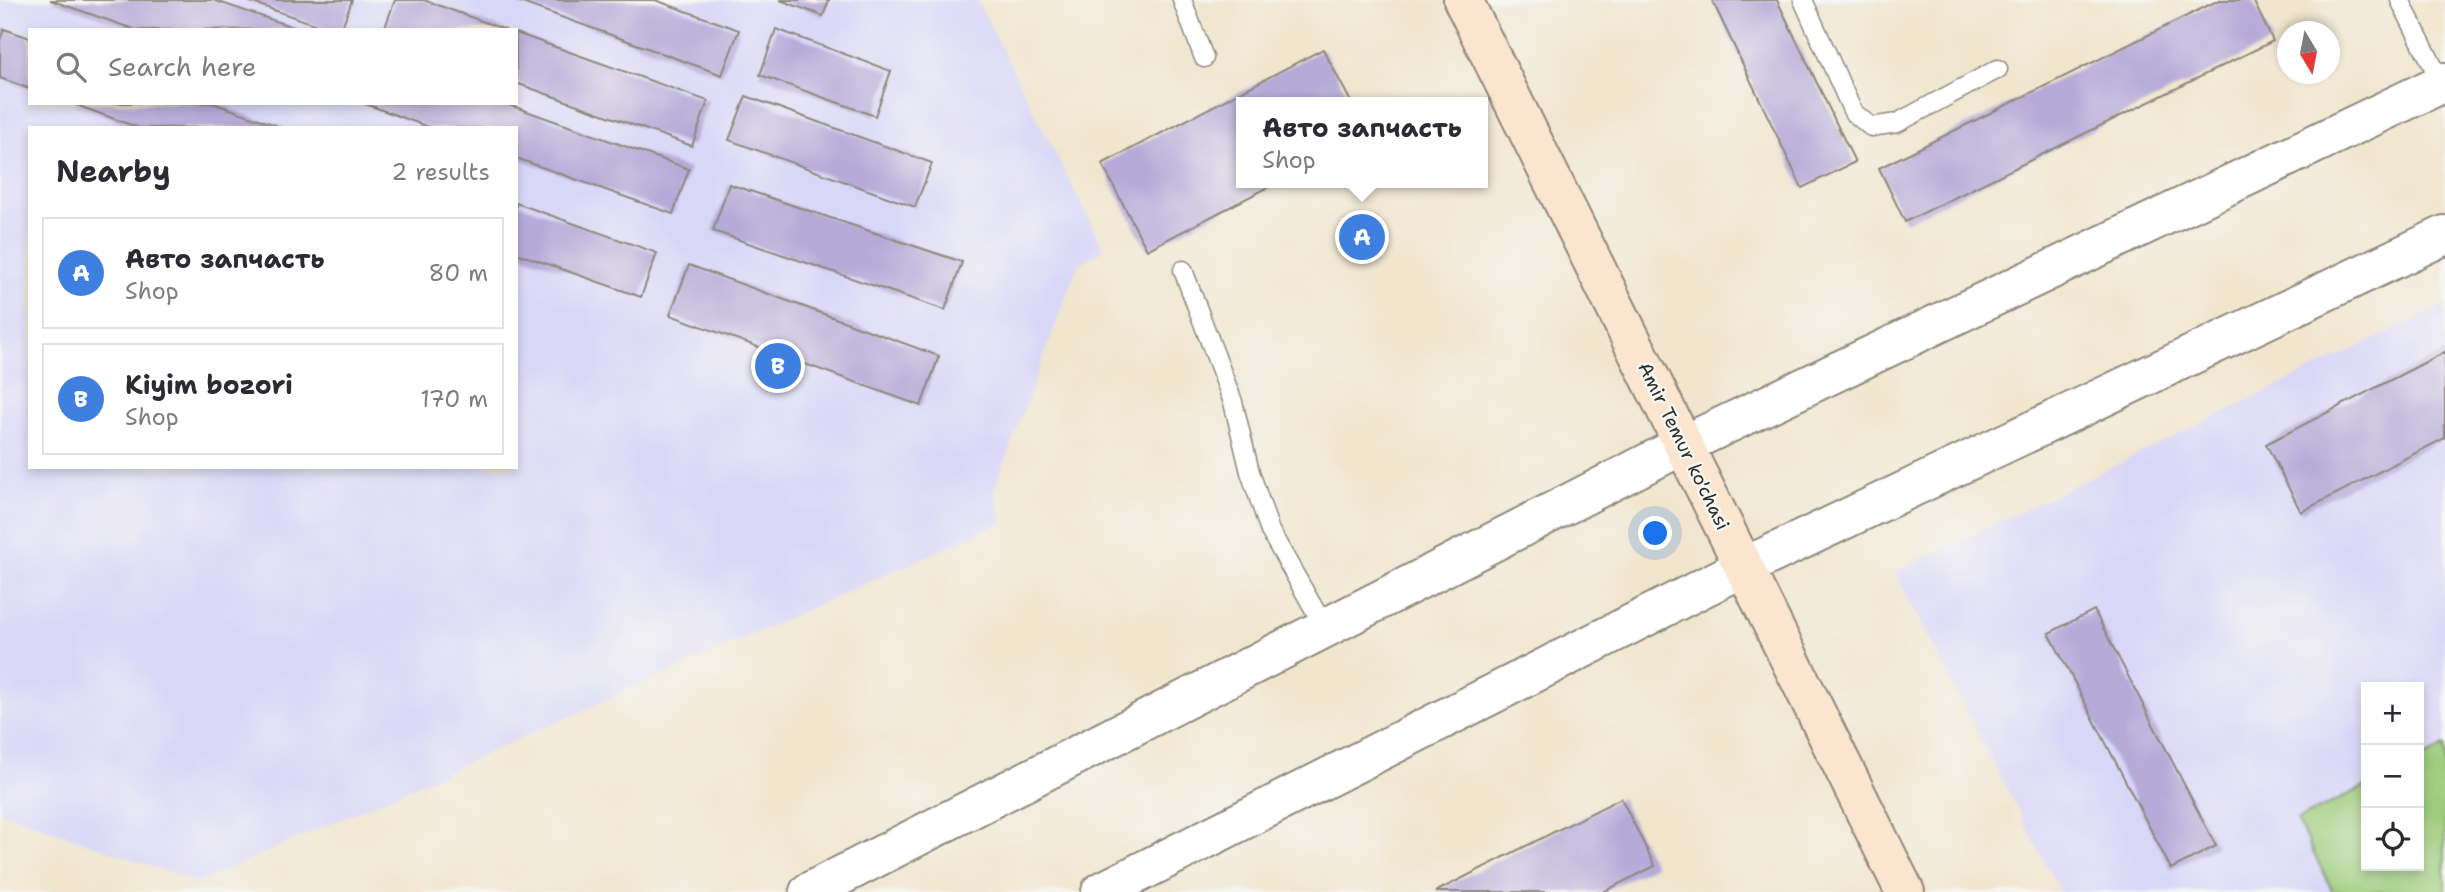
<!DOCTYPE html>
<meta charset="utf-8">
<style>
:root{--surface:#fff;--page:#f7f7f7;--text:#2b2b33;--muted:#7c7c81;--line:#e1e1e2;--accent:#1f6fb2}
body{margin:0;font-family:"Shantell Sans",sans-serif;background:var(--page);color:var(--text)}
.controls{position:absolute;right:21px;bottom:21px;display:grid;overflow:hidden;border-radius:0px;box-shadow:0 4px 10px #0003}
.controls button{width:63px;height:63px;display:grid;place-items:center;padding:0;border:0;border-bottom:2px solid var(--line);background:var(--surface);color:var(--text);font:35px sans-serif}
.compass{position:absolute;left:2277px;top:21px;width:63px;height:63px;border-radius:50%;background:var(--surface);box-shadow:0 4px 10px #0003;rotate:170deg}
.you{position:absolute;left:1656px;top:534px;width:24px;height:24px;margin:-18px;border:5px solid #fff;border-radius:50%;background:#1a73e8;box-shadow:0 0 0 10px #1a73e833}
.badge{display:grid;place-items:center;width:46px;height:46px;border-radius:50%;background:var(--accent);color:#fff;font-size:23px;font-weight:700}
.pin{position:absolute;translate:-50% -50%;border:4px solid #fff;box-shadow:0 2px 7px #0006}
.popup{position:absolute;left:1236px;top:97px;width:252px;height:91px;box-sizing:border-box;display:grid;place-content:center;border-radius:0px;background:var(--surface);filter:drop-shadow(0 2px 5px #0005);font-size:23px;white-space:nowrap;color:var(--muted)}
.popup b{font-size:26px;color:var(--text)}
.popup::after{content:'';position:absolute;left:50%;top:100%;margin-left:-14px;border:14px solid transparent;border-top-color:var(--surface)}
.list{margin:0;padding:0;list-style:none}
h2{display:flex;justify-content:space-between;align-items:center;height:91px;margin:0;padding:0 28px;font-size:30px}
h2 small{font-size:23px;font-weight:400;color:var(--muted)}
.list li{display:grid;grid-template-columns:46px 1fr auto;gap:21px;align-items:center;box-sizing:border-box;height:112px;margin:0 14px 14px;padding:0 14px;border:2px solid var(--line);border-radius:0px}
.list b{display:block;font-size:26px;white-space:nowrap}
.list p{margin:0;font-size:23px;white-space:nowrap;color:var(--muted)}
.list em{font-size:23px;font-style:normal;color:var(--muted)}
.icon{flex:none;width:38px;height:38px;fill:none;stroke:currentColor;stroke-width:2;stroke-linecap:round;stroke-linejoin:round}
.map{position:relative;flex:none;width:2445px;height:892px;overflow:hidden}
.search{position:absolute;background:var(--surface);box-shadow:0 4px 10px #0003;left:28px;top:28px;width:490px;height:77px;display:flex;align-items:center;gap:18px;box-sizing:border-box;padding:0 24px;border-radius:0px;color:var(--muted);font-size:26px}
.panel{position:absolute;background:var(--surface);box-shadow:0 4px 10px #0003;left:28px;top:126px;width:490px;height:343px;border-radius:0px}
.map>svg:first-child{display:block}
.built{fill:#d9d7f8;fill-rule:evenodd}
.green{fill:#9dcc7a;stroke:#647c52;stroke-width:2}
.building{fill:#b6aad8}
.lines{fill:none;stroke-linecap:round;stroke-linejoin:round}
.service-casing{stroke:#8e887c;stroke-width:21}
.tertiary-casing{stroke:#8e887c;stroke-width:42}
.secondary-casing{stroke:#8e887c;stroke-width:42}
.service{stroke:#fff;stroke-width:18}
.tertiary{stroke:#fff;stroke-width:38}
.secondary{stroke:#fbe5cf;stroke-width:38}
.labels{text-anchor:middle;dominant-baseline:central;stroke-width:5;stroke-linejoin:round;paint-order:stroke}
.street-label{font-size:19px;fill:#2b2b2b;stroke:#f6f6f2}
</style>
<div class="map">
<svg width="2445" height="892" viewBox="0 0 2445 892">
<rect width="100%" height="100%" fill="#f6f6f2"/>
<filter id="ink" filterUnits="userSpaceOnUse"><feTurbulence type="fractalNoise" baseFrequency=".0143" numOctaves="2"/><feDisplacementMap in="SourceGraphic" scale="14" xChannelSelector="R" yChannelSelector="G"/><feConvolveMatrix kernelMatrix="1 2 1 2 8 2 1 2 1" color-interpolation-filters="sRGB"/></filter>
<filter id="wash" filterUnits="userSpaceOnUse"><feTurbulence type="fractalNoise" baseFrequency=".00686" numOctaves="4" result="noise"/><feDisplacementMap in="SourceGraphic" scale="28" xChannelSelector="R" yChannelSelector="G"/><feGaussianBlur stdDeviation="1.57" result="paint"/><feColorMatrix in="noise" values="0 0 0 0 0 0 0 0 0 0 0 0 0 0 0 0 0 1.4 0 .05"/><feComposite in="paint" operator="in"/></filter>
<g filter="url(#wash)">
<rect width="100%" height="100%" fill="#f1e5ce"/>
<!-- built -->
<g class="built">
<path d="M0 0H977L1104 249 1078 265 994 490 1003 522 198 883 0 811ZM30 30H516V103H30ZM30 128H516V467H30Z"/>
<path d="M2445 305V892H2060L1895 572ZM2366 687H2419V866H2366Z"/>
</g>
<!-- green -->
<polygon class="green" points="2445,746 2445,892 2333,892 2297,820 2366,786 2366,866 2419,866 2419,760"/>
<g id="blocks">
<!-- building -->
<g class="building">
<polygon points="50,0 213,0 299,29 136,30"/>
<polygon points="245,0 352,0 341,30 331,30"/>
<polygon points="395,0 424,0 506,30 384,30"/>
<polygon points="514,0 655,0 739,30 722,75"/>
<polygon points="780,0 829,0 823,16"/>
<polygon points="1712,0 1777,0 1855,162 1802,188"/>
<polygon points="2219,0 2253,0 2273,41 1905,222 1879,168"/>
<polygon points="4,29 30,38 30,89 0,78 0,40"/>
<polygon points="776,29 891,71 875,116 760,75"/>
<polygon points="516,33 708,101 692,146 516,83"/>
<polygon points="1323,49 1351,102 1241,102 1241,183 1276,183 1147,250 1102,164"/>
<polygon points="746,96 932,163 915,207 729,140"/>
<polygon points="71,103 213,103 281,127 139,128"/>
<polygon points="363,103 504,103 689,169 673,214 516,158 516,128 431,128"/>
<polygon points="729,184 962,262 945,310 713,231"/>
<polygon points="516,203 657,253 641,297 516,253"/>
<polygon points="689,265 939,356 921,406 670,315"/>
<polygon points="2445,352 2445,438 2301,512 2266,444"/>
<polygon points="2094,610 2216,846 2171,869 2049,633"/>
<polygon points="1621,798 1655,866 1603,892 1435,892"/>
</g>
</g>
</g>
<g filter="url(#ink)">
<use href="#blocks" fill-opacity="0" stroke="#8e887c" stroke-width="2"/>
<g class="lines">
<!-- service casing -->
<g class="service-casing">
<g id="service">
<polyline points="1182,0 1204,58"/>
<polyline points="1803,0 1853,112 1871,127 1897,123 1998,69"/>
<polyline points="2400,0 2442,84"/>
<polyline points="1183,270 1233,402 1250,472 1270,531 1325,628"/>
</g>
</g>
<!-- tertiary casing -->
<g class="tertiary-casing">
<g id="tertiary">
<polyline points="809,892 1683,445 2445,82"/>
<polyline points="1101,892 1744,567 2445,235"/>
</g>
</g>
<!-- secondary casing -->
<g class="secondary-casing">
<polyline id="secondary" points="1463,0 1905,892"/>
</g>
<!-- service -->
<use href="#service" class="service"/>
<!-- tertiary -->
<use href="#tertiary" class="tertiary"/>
<!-- secondary -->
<use href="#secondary" class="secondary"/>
</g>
</g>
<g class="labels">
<!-- street labels -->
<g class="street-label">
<text transform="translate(1684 446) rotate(64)">Amir Temur ko'chasi</text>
</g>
</g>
</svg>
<div class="controls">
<button>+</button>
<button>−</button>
<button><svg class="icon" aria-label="locate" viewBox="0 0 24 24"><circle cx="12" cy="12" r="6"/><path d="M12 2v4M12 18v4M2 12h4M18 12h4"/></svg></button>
</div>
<svg class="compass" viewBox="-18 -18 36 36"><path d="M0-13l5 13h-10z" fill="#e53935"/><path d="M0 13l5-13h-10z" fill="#7c7c81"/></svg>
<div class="you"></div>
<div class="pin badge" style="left:1362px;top:237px;background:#3f7fe0">A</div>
<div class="popup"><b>Авто запчасть</b>Shop</div>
<div class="pin badge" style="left:778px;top:366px;background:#3f7fe0">B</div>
<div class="search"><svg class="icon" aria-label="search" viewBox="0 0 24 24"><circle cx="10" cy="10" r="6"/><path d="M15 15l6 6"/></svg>Search here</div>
<section class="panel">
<h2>Nearby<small>2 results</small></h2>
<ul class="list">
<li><span class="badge" style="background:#3f7fe0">A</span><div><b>Авто запчасть</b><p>Shop</p></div><em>80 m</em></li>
<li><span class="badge" style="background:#3f7fe0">B</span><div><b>Kiyim bozori</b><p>Shop</p></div><em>170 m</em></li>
</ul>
</section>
</div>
